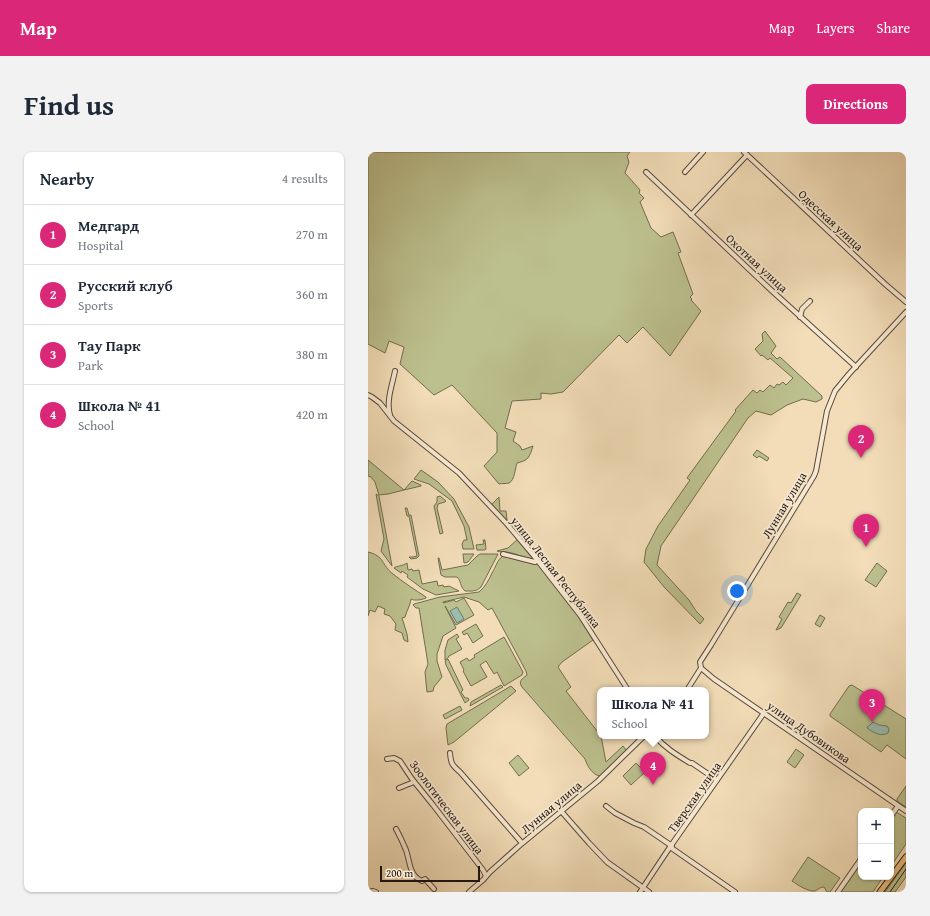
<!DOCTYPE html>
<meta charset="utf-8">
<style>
:root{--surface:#fff;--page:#f2f2f3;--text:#1f2937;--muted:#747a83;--line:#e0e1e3;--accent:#db2777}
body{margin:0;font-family:"Gentium Book Plus",serif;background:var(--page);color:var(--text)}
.controls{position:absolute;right:12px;bottom:12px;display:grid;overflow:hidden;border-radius:8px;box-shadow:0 1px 3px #0004}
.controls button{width:36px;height:36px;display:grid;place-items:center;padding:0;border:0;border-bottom:1px solid var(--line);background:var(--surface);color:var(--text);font:20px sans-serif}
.scale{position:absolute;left:12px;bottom:10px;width:100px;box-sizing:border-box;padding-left:4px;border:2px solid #271912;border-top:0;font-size:11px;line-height:14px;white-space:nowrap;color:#271912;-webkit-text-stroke:3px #f7e9d1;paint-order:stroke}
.you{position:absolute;left:369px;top:439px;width:14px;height:14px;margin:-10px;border:3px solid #fff;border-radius:50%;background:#1a73e8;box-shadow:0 0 0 6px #1a73e833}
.badge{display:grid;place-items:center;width:26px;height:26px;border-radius:50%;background:var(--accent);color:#fff;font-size:13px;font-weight:700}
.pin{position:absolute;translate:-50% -33px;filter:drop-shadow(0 1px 2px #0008)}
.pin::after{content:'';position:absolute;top:21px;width:14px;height:12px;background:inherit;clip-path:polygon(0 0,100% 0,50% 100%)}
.popup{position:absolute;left:229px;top:535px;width:112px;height:52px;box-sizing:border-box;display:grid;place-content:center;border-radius:8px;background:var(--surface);filter:drop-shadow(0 1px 3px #0005);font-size:13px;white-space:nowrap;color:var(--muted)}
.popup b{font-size:15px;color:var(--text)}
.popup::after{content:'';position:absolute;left:50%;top:100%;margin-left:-8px;border:8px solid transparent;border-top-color:var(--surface)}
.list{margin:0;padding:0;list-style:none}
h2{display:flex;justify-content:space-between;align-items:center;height:52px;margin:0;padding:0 16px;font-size:17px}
h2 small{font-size:13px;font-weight:400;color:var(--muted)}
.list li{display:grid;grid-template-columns:26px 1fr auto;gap:12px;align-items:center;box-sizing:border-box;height:60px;padding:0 16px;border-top:1px solid var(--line)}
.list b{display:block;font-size:15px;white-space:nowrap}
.list p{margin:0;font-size:13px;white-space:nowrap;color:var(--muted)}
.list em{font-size:13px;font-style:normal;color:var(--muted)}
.map{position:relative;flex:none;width:538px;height:740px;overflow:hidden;border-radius:8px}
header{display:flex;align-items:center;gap:24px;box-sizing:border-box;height:56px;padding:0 20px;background:var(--accent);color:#fff}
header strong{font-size:19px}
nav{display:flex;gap:22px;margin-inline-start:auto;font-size:14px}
.intro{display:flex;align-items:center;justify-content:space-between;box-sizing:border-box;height:96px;padding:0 24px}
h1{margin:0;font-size:28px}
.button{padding:10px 18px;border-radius:8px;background:var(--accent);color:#fff;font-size:14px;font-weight:700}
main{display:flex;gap:24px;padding:0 24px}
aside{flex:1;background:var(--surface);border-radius:8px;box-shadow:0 1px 3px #0004}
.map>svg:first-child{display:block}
.green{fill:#bcc08e;stroke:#726c50}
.water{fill:#9bbcaf;stroke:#6d7b70}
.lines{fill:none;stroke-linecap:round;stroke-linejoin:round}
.minor-casing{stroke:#5a4a3c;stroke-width:6}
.major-casing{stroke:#271912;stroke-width:7}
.minor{stroke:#f7e9d1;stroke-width:4}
.major{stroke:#e9be7c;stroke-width:5}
.tram{stroke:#271912;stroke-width:1}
.labels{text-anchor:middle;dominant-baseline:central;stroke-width:3.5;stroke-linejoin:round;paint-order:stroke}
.street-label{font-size:12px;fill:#271912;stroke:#f7e9d1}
</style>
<header>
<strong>Map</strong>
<nav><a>Map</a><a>Layers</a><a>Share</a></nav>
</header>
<div class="intro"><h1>Find us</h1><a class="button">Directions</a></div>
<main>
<aside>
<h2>Nearby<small>4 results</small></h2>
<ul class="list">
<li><span class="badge">1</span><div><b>Медгард</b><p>Hospital</p></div><em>270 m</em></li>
<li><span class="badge">2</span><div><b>Русский клуб</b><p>Sports</p></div><em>360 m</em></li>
<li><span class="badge">3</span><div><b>Тау Парк</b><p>Park</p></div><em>380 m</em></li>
<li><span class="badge">4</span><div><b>Школа № 41</b><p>School</p></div><em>420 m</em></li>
</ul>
</aside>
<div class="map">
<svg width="538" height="740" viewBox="0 0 538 740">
<rect width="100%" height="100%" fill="#f2ddb8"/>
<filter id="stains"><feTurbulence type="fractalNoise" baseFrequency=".005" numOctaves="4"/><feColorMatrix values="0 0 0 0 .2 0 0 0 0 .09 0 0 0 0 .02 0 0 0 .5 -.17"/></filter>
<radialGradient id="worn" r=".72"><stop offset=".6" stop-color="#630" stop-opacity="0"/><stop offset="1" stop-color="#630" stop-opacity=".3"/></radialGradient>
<!-- green -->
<g class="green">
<path d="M0 0H262L259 4 261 10 257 21 272 38 271 41 276 46 272 50 283 76 293 85 305 80 313 100 310 101 325 142 322 145 324 147 323 148 333 159 302 204 275 175 259 191 251 183 195 240 183 242 173 241V247L144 249 137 276 148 280 145 289 152 294 154 298 165 294C161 306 161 308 149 311 147 316 147 328 141 331 138 332 134 331 131 332L116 314 129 300V281L84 233 66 243 32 212 36 195 21 189 17 201 0 192Z"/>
<polygon points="397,179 408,194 403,201 409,207 412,205 454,244 454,247 448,250 435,247 419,253 403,263 388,259 380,266 293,394 289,413 321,448 328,459 336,467 332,472 296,435 276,410 278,397 290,374 322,328 319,326 368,259 367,258 385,238 389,241 392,238 395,240 402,233 406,236 409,232 411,233 415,230 418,233 425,226 402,206 400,208 394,203 393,204 387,197 395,189 394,182"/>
<polygon points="389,298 401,306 399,309 391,304 389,306 385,303"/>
<polygon points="0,308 36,338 20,342 11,343 7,330 3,325 0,324"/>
<polygon points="53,318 70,330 86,347 101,375 106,397 95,397 94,392 96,388 99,388 96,374 84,349 61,332 46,327"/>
<polygon points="44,329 53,333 53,334 36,338"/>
<polygon points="8,342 11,344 24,414 13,399 16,387"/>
<polygon points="72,344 78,349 77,350 70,352 69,356 75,381 72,382 66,354 69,350 69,345"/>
<polygon points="131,345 132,359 138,359 139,368 138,368 123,353"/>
<polygon points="37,356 39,356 41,363 43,363 51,404 49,406 43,407 41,405 45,405 49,404 41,364 39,364"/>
<path d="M150 387 165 406 164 407C156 406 147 401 139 400 135 400 132 400 129 399L140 396Z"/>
<polygon points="115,388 117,388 118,397 117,398 109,398 108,393 116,392"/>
<path d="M0 400C17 404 13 413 25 422 35 430 47 438 58 445V446C53 448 47 449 43 447 42 454 39 458 37 465L34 466 39 482 40 490 36 488 34 481 27 478 28 472 22 464 16 462 17 457 10 454 7 460 2 458 0 464Z"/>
<polygon points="95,402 106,402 100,410 96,411"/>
<path d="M112 402H130L113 435C108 440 103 439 97 439 91 433 94 430 89 425H77L73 423 70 406H71L74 418 100 413 109 404Z"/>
<path d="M135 404 172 413 210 464 225 488 194 510 190 515 203 535 198 539 233 584 238 610 255 594 259 599 232 624C224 623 219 613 217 607L154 535C150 529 154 527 159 523L158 519 124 456 120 458 111 450 96 445 75 450V451L86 448 88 450 96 446 106 463 88 473 77 454 88 476 75 484 69 502V509L74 525 66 535 65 539 59 540 57 520 60 512 51 456H48L45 453 46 452 72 445 111 440C117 435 121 428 124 421 128 415 129 408 135 404Z"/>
<path d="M39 411 40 418 44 417 45 419 51 418 54 432 69 429 70 434 75 433 76 435 81 434 91 439 68 443 55 437 39 425 40 423 34 419 33 421 26 416C28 414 35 414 39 411Z"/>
<polygon points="509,411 519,419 508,435 497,428"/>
<polygon points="429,441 433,443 413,476 408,478 414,467 411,465 420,450 423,451"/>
<polygon points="452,463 457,466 452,475 447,472"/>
<polygon points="108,472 115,484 105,491 99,481 96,483 94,480"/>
<polygon points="89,482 91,485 88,487 94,497 81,504 80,506 77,508 77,498 80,488"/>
<polygon points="136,485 155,520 154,523 136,534 129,520 126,522 118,509 112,513 119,525 103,534 95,519 96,518 92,510 99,506 101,509 107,505 106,503"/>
<polygon points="80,507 95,538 93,540 97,546 100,546 101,548 97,551 78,513 77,509"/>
<polygon points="133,533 135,535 102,554 103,550"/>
<polygon points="484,533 538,567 538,607 519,593 513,600 462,564 462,562 481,534"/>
<polygon points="143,534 148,539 86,590 80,593 78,576 79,572"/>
<polygon points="92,554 94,558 77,567 75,563"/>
<polygon points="428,597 436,603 427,616 419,610"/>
<polygon points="150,603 161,616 151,624 141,611"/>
<polygon points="268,611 277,620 263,633 255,624"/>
<polygon points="538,634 538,655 529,649 529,647"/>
<polygon points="528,660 538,666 538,692 523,714 523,667"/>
<path d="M440 705 472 726 462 740H459L456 735C452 735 451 737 447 739 440 740 430 733 424 729Z"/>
<polygon points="493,710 493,725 515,725 505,740 472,740"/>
<polygon points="538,711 538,725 527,740 517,740"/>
</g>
<!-- water -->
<g class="water">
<polygon points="89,455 96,467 89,471 82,459"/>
<path d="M505 570 511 573 519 574 521 577 520 581C513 585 506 581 499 576V575L502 573Z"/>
</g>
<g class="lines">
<!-- minor casing -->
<g class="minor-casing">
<g id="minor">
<polyline points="376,0 517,132 538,150"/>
<polyline points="278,20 403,138 488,215"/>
<polyline points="317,20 335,0"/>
<polyline points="323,63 379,3"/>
<polyline points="432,165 434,157 442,149"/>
<polyline points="0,243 4,245 12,251 26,269 91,321 139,372 166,404 212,463 260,538"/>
<path d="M22 263C18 249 24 234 27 219"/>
<polyline points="135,402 167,410 169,408"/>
<polyline points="333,516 346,527 538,659"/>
<polyline points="319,538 333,516 332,510 343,493 446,324 448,319 459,259 467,239 481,222 538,160"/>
<path d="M287 584C297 596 309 603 322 611H324L349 628"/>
<path d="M82 601C83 612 84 613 92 620L154 691"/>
<polyline points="19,607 26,606 32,609 44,627 65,653 115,718 118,724"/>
<polyline points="31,636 46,630"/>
<polyline points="238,654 247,661 266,671 276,675 304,694"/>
<polyline points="193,659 221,691 239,710 281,740"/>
<polyline points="523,664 530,654"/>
<path d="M28 677C32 684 35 691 38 698 42 709 41 724 54 729L57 727 66 737"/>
<polyline points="302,695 367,740"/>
<polyline points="0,740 5,739 8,740"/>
<polyline points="101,740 115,728 122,720 151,694 230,629 276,584"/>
<polyline points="272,740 302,695 396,561"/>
<polyline points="470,740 493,707"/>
</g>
</g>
<!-- major casing -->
<g class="major-casing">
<polyline id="major" points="512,740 538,705"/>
</g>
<!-- minor -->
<use href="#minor" class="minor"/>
<!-- major -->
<use href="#major" class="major"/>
<!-- tram -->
<polyline class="tram" points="522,740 538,717"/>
</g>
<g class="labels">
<!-- street labels -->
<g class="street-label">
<text transform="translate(463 68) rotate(43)">Одесская улица</text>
<text transform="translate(389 111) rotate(43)">Охотная улица</text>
<text transform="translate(416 353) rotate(-59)">Лунная улица</text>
<text transform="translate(188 420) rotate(52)">улица Лесная Республика</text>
<text transform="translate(441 580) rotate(35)">улица Дубовикова</text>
<text transform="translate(326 645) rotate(-55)">Тверская улица</text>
<text transform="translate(79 655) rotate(53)">Зоологическая улица</text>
<text transform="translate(183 655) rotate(-40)">Лунная улица</text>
</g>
</g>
<rect width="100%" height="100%" filter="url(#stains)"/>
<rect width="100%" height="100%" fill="url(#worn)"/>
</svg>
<div class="controls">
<button>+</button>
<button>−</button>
</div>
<div class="scale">200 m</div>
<div class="you"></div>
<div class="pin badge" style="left:498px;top:395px">1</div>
<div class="pin badge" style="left:493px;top:306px">2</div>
<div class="pin badge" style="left:504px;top:570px">3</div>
<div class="pin badge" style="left:285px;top:633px">4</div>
<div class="popup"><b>Школа № 41</b>School</div>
</div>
</main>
